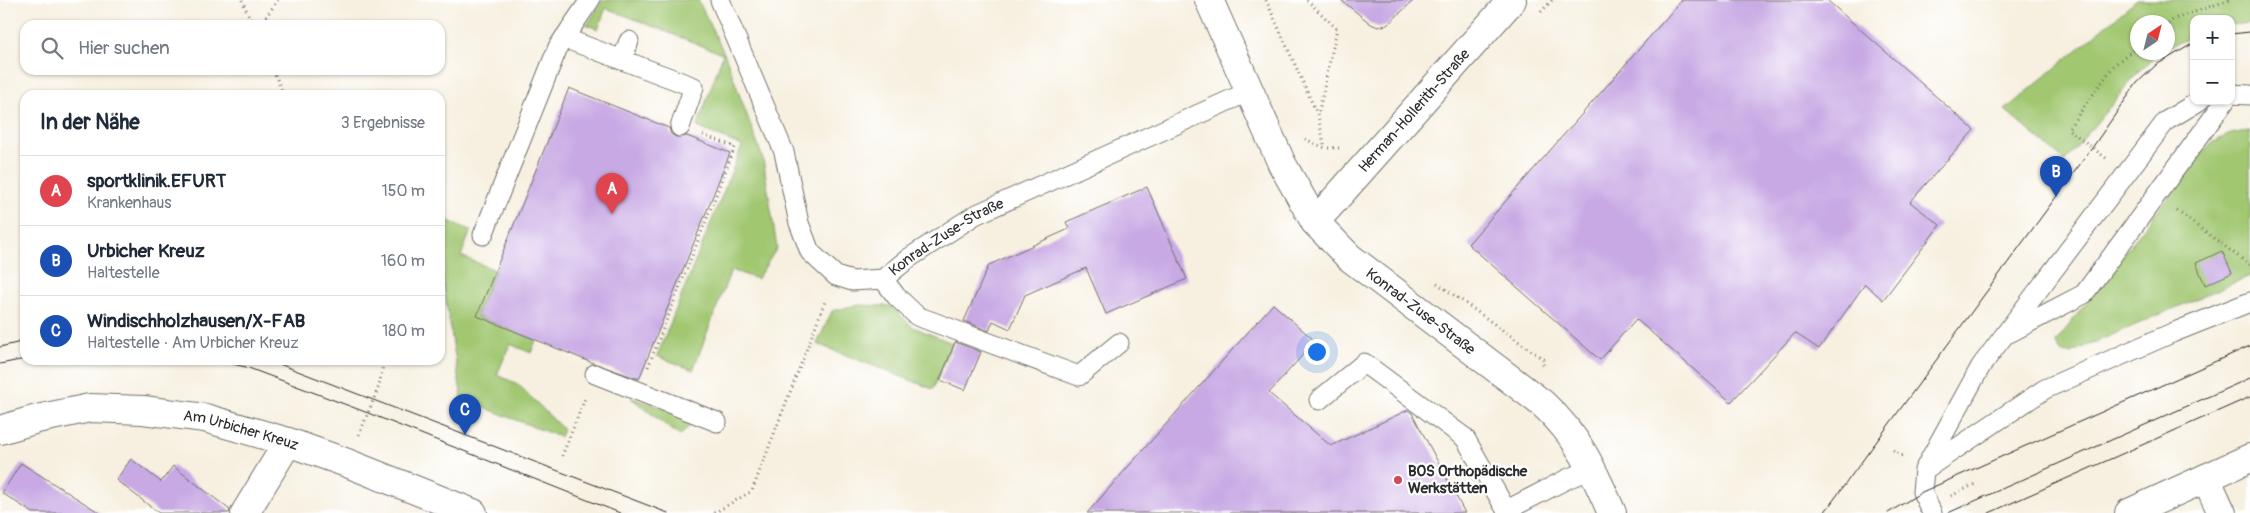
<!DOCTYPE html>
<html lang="de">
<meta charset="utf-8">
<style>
:root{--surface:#fff;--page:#f6f6f7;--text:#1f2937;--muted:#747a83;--line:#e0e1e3;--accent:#111827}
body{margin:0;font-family:Pangolin,sans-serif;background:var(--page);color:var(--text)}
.controls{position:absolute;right:15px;top:15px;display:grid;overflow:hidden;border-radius:10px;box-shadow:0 1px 4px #0004}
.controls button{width:45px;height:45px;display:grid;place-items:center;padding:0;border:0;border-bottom:1px solid var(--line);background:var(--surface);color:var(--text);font:25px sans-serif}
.compass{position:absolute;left:2130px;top:15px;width:45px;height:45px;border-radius:50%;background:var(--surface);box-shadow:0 1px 4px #0004;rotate:35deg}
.you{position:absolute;left:1316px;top:351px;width:18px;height:18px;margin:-12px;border:4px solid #fff;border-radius:50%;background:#1a73e8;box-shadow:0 0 0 8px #1a73e833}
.badge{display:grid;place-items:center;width:32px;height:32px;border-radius:50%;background:var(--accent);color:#fff;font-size:16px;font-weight:700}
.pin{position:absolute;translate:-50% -41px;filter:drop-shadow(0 1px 2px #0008)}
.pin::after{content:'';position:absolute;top:26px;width:18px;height:15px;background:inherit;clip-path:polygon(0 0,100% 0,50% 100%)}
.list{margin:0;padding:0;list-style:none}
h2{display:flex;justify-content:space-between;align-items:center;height:65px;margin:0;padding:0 20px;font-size:21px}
h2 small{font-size:16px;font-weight:400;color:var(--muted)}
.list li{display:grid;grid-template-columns:32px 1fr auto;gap:15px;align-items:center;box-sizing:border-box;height:70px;padding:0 20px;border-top:1px solid var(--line)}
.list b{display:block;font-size:19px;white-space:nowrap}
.list p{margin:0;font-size:16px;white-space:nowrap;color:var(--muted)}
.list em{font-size:16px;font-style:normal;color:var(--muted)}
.icon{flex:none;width:28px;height:28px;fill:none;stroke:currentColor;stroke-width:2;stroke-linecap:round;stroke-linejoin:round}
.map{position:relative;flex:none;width:2250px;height:513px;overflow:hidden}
.search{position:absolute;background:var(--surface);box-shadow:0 1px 4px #0004;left:20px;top:20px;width:425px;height:55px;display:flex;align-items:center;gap:12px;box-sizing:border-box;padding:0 18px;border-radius:15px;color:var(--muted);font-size:19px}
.panel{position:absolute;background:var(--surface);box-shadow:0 1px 4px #0004;left:20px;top:90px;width:425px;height:275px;border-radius:15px}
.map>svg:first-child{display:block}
.green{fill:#a1c771;stroke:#66794e}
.building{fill:#c8a9e4}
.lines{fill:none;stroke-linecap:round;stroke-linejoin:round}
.service-casing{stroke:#72706a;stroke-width:21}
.minor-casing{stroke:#72706a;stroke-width:30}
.secondary-casing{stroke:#72706a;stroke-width:30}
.path{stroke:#72706a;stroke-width:3;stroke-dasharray:1 4;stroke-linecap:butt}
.service{stroke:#fff;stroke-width:19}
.minor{stroke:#fff;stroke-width:28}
.secondary{stroke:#fff;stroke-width:28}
.tram{stroke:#2b2b2b;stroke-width:1}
.poi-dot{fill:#d1495b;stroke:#fff;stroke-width:2}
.labels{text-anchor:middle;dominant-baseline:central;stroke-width:4.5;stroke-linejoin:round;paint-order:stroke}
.street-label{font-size:15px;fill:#2b2b2b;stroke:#fff}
.poi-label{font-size:15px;font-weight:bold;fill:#2b2b2b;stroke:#fff;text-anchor:start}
</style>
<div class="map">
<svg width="2250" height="513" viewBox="0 0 2250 513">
<rect width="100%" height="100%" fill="#fff"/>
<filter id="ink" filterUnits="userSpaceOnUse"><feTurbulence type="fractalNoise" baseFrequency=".02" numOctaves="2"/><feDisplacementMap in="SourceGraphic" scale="10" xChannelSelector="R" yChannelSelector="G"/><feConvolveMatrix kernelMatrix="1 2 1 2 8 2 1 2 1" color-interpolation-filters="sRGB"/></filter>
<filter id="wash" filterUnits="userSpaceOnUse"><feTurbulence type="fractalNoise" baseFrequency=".0096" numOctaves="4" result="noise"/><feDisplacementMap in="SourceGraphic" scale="20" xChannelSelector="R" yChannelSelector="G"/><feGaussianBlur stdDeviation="1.12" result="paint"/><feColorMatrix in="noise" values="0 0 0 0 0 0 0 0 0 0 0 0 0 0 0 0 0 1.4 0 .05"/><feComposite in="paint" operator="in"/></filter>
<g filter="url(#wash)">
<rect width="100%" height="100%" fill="#f7f0e0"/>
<!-- green -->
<g class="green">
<polygon points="603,0 698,0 725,55 763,159 777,248 757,279 731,270 693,370 657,356 742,146 697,127 723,54 606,8 598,29 587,25"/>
<polygon points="2137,0 2250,0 2250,23 2231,25 2231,19 2194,19 2194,36 2168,47 2168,22 2138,22 2138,52 2159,53 2140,70 2065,161 2005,110"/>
<path d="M2250 131V276L2070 353 2061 352 2056 342 2203 151C2217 138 2231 132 2250 131Z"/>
<polygon points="446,220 471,230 461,256 495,270 476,316 536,340 531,353 510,344 497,375 518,384 563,429 560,437 462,399 440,265 440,235"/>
<polygon points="856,305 891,306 913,327 952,343 933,389 817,344 832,311"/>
<polygon points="631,398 697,418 680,436"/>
</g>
<g id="blocks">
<!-- building -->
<g class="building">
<polygon points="1341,0 1414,0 1387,25 1378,27 1371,24"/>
<polygon points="1682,0 1827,0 1974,130 1910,202 1940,225 1883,300 1865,284 1819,349 1795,333 1731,402 1636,319 1600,360 1468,244"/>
<polygon points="569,88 669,128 671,134 676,137 687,136 730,153 639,379 593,363 477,316"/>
<polygon points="1147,187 1187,279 1106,314 1086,268 1025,295 1010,329 993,321 989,331 964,321 989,265 1069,229 1066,222"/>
<polygon points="2222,251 2232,273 2205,285 2196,263"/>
<polygon points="1273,304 1315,341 1269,393 1331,446 1408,410 1412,413 1465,513 1087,513"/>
<polygon points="955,342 981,352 965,390 940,380"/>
<polygon points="131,459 161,482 173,466 230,510 229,513 159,513 116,480"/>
<polygon points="21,463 100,513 33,513 2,493"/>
</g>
</g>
</g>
<g filter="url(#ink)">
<use href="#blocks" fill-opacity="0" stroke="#72706a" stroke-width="1"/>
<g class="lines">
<!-- service casing -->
<g class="service-casing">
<g id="service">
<path id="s1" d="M720 0 784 152 799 223 810 252 836 276 852 281 883 279 909 258 975 215 1250 91"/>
<polyline points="564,38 694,87 680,127"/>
<polyline points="622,60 629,41"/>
<polyline points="2231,94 2250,95"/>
<polyline points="483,235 558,47 590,0"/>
<polyline points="883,279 896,296 917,316 1079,376 1119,343"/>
<polyline points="2009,333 2084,294 2225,101"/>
<polyline points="595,374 717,422"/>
<polyline points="1319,400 1364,363 1465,438 1508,513"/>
<polyline points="1927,468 2045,389 2172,333 2250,302"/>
<polyline points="1507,510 1569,478 1593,469"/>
<polyline points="1932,513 1922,492 1924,470 1981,366 2166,121 2199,101"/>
</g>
</g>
<!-- minor casing -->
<g class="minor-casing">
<g id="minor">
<path id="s2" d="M1209 0 1282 164 1315 222 1349 257 1543 404C1579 437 1593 470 1612 513"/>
<path id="s3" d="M1315 222 1512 0"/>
<polyline points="245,513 288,442"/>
</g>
</g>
<!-- secondary casing -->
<g class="secondary-casing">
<g id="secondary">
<path id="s4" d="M0 430 37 419 90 408 143 410 205 418 288 442 347 463 473 513"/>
<polyline points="2206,478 2222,513"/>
<polyline points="2129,513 2250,458"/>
</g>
</g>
<!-- path -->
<g class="path">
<polyline points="242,0 253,25"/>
<polyline points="1266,0 1318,116 1325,148"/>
<polyline points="1307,0 1337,29 1318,115"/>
<polyline points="1541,12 1552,0"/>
<polyline points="2168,24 2174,19 2229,0"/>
<polyline points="243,25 252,22"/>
<polyline points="260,25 278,0"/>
<polyline points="273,70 284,95"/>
<polyline points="1305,139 1325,148 1340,148"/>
<polyline points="2106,158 2068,129 2115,64 2138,46"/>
<polyline points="2177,211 2250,265"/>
<polyline points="1437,283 1543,359 1543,366"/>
<polyline points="648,367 735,147 703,135"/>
<polyline points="359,435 379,386 384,360"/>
<polyline points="1893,450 1904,457"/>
<polyline points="562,456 586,396"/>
<polyline points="1951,496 1975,484"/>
<polyline points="714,513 752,491 826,299"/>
</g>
<!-- service -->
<use href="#service" class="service"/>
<!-- minor -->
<use href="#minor" class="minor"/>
<!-- secondary -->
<use href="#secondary" class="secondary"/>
<!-- tram -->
<g class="tram">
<polyline points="2231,34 2250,32"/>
<polyline points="0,347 25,341"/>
<polyline points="214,360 246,367 368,413 620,513"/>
<polyline points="269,360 668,513"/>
<polyline points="0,364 25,359"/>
<polyline points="1824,513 2092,148 2137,83 2156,65 2194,43"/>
<polyline points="1888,513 1922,492 2250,346"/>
<polyline points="1948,513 2250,378"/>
<polyline points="1989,513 2250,397"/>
</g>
</g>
</g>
<!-- markers -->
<circle class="poi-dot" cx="1398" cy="480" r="5"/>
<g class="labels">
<!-- street labels -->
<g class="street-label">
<text stroke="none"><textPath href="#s3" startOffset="149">Herman-Hollerith-Straße</textPath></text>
<text stroke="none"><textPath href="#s1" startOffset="428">Konrad-Zuse-Straße</textPath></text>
<text stroke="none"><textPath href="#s2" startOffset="385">Konrad-Zuse-Straße</textPath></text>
<text stroke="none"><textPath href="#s4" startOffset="246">Am Urbicher Kreuz</textPath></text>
</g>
<!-- poi labels -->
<g class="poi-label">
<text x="1408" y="471">BOS Orthopädische<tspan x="1408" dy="17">Werkstätten</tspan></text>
</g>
</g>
</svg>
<div class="controls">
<button>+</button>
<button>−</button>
</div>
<svg class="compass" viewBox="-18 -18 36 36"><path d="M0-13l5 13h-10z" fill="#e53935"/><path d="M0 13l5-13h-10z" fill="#747a83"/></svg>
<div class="you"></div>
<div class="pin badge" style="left:612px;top:214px;background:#e0444e">A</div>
<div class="pin badge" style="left:2056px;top:197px;background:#1a4fb4">B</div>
<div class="pin badge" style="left:465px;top:435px;background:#1a4fb4">C</div>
<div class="search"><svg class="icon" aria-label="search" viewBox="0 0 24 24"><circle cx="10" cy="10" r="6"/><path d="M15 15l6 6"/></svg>Hier suchen</div>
<section class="panel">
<h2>In der Nähe<small>3 Ergebnisse</small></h2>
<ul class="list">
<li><span class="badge" style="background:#e0444e">A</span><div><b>sportklinik.EFURT</b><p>Krankenhaus</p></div><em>150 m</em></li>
<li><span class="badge" style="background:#1a4fb4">B</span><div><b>Urbicher Kreuz</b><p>Haltestelle</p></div><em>160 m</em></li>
<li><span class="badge" style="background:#1a4fb4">C</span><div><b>Windischholzhausen/X-FAB</b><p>Haltestelle · Am Urbicher Kreuz</p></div><em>180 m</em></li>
</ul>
</section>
</div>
